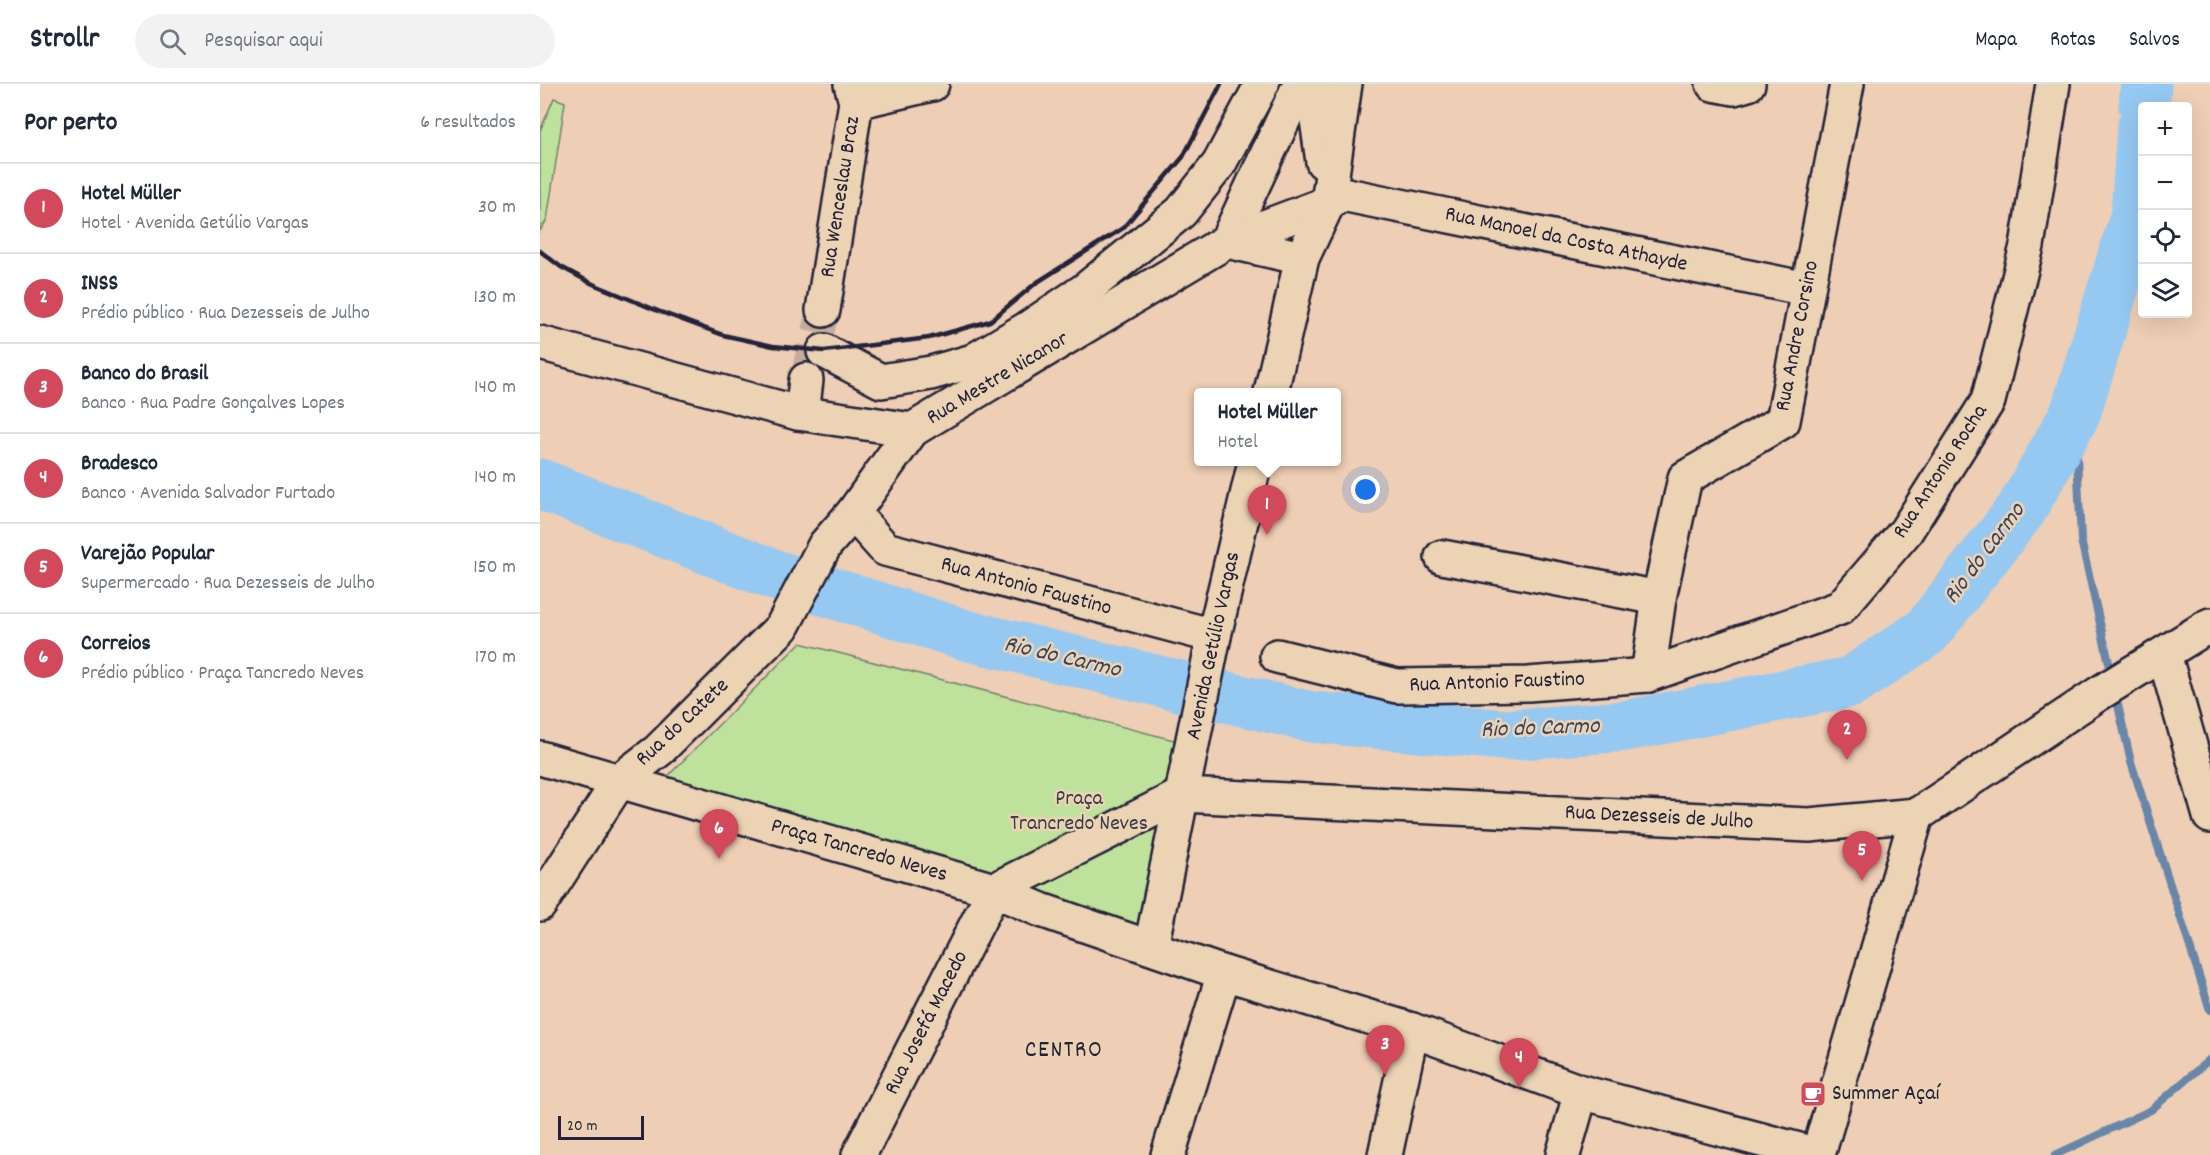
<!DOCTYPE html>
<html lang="pt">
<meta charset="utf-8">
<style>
:root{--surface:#fff;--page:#f2f2f3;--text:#1f2937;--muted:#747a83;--line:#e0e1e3;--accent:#d1495b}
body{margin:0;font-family:Dekko,sans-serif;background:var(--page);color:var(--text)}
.controls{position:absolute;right:18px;top:18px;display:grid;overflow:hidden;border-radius:6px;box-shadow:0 6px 24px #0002}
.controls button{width:54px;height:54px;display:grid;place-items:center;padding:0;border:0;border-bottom:2px solid var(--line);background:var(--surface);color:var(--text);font:30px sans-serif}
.scale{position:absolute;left:18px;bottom:15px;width:86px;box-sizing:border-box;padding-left:6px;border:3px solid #22223b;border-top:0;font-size:16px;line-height:21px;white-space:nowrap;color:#22223b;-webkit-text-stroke:4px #ebd3b3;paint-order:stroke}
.you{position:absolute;left:826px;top:406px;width:21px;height:21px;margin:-15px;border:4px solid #fff;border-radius:50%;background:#1a73e8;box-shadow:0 0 0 9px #1a73e833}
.badge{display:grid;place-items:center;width:39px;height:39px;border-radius:50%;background:var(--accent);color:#fff;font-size:20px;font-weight:700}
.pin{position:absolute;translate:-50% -50px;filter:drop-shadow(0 2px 3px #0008)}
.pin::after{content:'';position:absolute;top:32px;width:21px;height:18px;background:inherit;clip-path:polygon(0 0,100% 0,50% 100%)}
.popup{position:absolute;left:654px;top:304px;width:147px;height:78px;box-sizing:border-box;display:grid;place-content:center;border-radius:6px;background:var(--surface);filter:drop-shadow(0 2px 4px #0005);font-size:20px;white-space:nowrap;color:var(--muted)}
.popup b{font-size:22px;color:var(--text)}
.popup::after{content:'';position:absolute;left:50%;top:100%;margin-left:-12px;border:12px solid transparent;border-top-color:var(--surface)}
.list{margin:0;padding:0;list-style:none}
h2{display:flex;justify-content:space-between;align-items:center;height:78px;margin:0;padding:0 24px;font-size:26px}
h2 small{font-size:20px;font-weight:400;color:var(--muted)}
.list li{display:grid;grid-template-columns:39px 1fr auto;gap:18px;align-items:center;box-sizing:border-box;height:90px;padding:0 24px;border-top:2px solid var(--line)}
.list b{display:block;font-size:22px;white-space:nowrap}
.list p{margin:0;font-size:20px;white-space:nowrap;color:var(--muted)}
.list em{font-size:20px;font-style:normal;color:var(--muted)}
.icon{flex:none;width:33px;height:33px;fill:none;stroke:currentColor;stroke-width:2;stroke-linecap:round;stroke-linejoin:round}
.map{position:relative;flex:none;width:1670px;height:1071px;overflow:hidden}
header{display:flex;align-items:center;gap:36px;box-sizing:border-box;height:84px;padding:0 30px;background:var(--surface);border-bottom:2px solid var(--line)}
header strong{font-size:28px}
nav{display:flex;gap:33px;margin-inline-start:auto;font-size:21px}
.search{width:420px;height:54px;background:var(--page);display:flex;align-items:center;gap:15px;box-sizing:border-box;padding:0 21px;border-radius:33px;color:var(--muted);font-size:22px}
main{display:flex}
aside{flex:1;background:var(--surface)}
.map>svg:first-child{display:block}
.green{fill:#bee29c;stroke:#70826c;stroke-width:1.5}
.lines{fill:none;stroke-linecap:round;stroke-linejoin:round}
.stream{stroke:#6786a9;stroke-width:8}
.river{stroke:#95c9f2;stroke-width:51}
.minor-tunnel{stroke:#c5ac9c;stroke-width:33;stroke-dasharray:33 16;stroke-linecap:butt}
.minor-casing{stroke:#22223b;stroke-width:38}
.minor{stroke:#ebd3b3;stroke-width:33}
.rail{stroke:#22223b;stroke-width:4.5}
.labels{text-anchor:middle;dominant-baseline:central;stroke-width:5;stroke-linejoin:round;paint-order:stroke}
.street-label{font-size:22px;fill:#22223b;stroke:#ebd3b3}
.park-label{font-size:22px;fill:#393f4a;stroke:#ebd3b3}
.poi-label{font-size:22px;fill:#22223b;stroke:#ebd3b3;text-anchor:start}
.water-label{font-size:24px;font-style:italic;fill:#394360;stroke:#ebd3b3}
.neighbourhood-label{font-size:24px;letter-spacing:1.5px;fill:#22223b;stroke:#ebd3b3}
</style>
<header>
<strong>Strollr</strong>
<div class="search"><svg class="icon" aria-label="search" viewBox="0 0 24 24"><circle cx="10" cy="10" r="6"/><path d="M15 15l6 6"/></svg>Pesquisar aqui</div>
<nav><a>Mapa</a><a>Rotas</a><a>Salvos</a></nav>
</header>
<main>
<aside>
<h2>Por perto<small>6 resultados</small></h2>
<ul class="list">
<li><span class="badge">1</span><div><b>Hotel Müller</b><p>Hotel · Avenida Getúlio Vargas</p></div><em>30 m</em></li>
<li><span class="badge">2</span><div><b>INSS</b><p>Prédio público · Rua Dezesseis de Julho</p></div><em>130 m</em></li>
<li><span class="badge">3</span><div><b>Banco do Brasil</b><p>Banco · Rua Padre Gonçalves Lopes</p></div><em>140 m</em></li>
<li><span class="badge">4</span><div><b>Bradesco</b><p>Banco · Avenida Salvador Furtado</p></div><em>140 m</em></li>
<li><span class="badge">5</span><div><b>Varejão Popular</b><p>Supermercado · Rua Dezesseis de Julho</p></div><em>150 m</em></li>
<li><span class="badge">6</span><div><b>Correios</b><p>Prédio público · Praça Tancredo Neves</p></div><em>170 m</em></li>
</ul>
</aside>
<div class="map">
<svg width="1670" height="1071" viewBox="0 0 1670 1071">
<rect width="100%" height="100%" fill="#eeceb4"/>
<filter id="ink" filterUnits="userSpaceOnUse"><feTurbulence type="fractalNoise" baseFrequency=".0167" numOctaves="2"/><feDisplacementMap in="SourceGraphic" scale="12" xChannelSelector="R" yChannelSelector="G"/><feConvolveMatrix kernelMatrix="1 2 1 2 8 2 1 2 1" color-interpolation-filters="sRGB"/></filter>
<g filter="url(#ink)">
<!-- green -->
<g class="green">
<polygon points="14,14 25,18 7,136 0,147 0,47"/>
<polygon points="260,559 653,661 611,848 127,693"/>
</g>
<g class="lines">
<!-- stream -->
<g class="stream">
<polyline points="1535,330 1541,456 1572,592"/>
<polyline points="1575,608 1591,678 1670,926"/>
<polyline points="1515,1071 1611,1026 1670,975"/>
</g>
<!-- river -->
<g class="river">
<polyline points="1604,22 1606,0"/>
<polyline points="0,400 235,491 429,552 771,633 965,651 1085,642 1311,598 1386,548 1481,426 1535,330 1596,130 1602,45"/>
</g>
<!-- minor-tunnel -->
<polyline class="minor-tunnel" points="266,296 283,226"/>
<!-- minor casing -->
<g class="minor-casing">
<g id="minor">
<polyline points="772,0 783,78"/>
<polyline points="1173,0 1194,4 1208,0"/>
<polyline points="316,18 392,0"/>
<polyline points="687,157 760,0"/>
<polyline points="687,157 762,174"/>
<polyline points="283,226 316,18 311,0"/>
<polyline points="0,259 258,329 372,346 687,157 788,119 802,110 1267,205"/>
<polyline points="284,267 341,297 391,289 433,277 490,243 545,206 641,128 679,80 722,0"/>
<polyline points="731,308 762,174 788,119 805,0"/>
<polyline points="258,329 264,313 266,296"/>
<polyline points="313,429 345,465 674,552"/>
<polyline points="902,473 1119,514"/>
<polyline points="1624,570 1670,732"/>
<polyline points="737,572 857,602 988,600 1108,591 1300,524 1366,447 1448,317 1487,162 1513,0"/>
<polyline points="1108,591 1119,514 1145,394 1243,337 1307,0"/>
<polyline points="0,674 454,806 501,826 684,889 872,946 1041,1008 1278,1071"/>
<polyline points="454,806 642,711 1269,741 1377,731 1558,610 1670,541"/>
<polyline points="0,820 80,696 119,666 242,543 285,461 313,429 372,346"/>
<polyline points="611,863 674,552 715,378"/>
<polyline points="319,1071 454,806"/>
<polyline points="628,1071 684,889"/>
<polyline points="845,1071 872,946"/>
<polyline points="1023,1071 1041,1008"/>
<polyline points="1278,1071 1377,731"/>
</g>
</g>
<!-- minor -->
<use href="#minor" class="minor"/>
<!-- rail -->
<polyline class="rail" points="0,167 21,183 53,200 118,227 183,251 233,262 284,267 389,254 450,237 496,199 583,144 643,73 681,0"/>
</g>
</g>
<!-- icons -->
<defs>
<g id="cafe-square" transform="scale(1.35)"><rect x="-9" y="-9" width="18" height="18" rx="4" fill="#d1495b" stroke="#ebd3b3"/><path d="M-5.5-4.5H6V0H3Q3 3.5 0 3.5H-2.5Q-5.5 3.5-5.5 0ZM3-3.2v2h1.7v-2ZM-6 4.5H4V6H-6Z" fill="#fff"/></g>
</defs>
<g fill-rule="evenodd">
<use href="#cafe-square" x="1273" y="1010"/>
</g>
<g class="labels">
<!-- street labels -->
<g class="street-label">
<text transform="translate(301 113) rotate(-81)">Rua Wenceslau Braz</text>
<text transform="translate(1026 156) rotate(12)">Rua Manoel da Costa Athayde</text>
<text transform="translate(1258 252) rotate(-79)">Rua Andre Corsino</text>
<text transform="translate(458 295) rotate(-31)">Rua Mestre Nicanor</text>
<text transform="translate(1401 388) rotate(-57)">Rua Antonio Rocha</text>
<text transform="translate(486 503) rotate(15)">Rua Antonio Faustino</text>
<text transform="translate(674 562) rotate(-78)">Avenida Getúlio Vargas</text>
<text transform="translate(957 599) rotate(-2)">Rua Antonio Faustino</text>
<text transform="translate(143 639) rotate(-43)">Rua do Catete</text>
<text transform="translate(1119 734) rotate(3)">Rua Dezesseis de Julho</text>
<text transform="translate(319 767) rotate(16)">Praça Tancredo Neves</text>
<text transform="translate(387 939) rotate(-63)">Rua Josefá Macedo</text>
</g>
<!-- park labels -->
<g class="park-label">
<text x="539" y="715">Praça<tspan x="539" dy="25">Trancredo Neves</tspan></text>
</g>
<!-- poi labels -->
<g class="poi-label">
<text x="1292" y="1010">Summer Açaí</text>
</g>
<!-- water labels -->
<g class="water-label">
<text transform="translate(1445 470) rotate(-53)">Rio do Carmo</text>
<text transform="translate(522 574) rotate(13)">Rio do Carmo</text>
<text transform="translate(1000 645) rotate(-2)">Rio do Carmo</text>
</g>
<!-- neighbourhood labels -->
<g class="neighbourhood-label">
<text x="524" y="967">CENTRO</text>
</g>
</g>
</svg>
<div class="controls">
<button>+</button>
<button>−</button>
<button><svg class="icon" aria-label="locate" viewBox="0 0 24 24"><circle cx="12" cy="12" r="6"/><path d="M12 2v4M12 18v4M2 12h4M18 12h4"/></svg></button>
<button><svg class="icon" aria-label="layers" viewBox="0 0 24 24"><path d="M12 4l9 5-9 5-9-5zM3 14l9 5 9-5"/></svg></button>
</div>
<div class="scale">20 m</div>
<div class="you"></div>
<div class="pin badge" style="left:727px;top:451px">1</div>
<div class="popup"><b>Hotel Müller</b>Hotel</div>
<div class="pin badge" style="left:1307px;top:676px">2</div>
<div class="pin badge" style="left:845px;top:991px">3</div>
<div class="pin badge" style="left:979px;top:1004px">4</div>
<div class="pin badge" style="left:1322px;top:797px">5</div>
<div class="pin badge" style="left:179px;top:775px">6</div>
</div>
</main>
